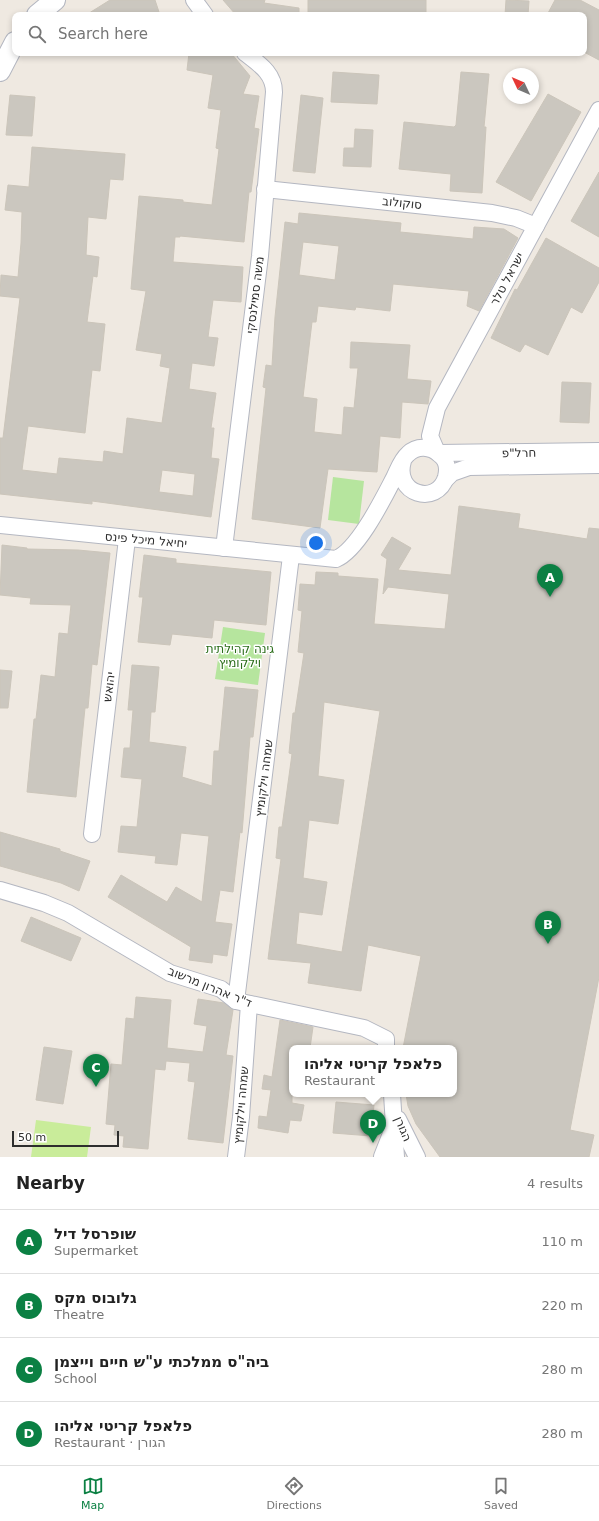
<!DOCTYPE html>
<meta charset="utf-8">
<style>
:root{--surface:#fff;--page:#f2f2f2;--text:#222;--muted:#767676;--line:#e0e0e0;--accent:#0b8043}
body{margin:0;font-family:"DejaVu Sans","Noto Sans Hebrew",sans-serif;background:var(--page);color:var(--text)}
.compass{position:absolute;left:503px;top:68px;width:36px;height:36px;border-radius:50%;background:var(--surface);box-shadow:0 2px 6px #0003;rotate:314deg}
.scale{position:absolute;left:12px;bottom:10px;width:107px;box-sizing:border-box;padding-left:4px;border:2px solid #2e2e2e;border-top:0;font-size:11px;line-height:14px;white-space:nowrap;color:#2e2e2e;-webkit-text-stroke:3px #fff;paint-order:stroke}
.you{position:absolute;left:316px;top:543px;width:14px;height:14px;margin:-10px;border:3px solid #fff;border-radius:50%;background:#1a73e8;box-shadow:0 0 0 6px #1a73e833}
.badge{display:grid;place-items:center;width:26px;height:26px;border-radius:50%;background:var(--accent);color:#fff;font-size:13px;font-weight:700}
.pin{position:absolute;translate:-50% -33px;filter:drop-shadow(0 1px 2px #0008)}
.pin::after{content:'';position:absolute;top:21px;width:14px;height:12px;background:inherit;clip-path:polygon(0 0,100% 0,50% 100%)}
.popup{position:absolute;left:289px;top:1045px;width:168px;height:52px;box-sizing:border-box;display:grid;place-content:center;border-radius:8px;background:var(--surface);filter:drop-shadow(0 1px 3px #0005);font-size:13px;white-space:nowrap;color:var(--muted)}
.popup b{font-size:15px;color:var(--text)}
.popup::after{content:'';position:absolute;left:50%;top:100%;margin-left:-8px;border:8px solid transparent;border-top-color:var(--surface)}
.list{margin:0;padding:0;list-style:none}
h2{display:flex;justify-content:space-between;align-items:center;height:52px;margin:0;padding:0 16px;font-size:17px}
h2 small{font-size:13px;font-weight:400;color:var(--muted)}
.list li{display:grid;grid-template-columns:26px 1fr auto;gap:12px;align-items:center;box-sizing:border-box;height:64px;padding:0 16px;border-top:1px solid var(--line)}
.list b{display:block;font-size:15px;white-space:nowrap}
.list p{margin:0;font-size:13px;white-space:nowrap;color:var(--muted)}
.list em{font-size:13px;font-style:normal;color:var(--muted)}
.icon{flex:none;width:22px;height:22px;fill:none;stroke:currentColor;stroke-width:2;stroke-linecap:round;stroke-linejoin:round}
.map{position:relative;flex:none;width:599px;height:1157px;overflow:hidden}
.search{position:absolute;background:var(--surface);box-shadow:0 2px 6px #0003;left:12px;right:12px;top:12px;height:44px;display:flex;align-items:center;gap:10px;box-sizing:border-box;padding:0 14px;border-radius:8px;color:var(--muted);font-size:15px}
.sheet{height:308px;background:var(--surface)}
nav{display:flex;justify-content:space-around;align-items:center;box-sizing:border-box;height:56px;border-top:1px solid var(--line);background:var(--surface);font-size:11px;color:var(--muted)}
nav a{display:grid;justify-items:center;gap:2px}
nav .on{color:var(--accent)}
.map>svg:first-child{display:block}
.green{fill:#b6e59e}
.pitch{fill:#c9ec9a}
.building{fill:#cbc7bf;stroke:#cbc5ba;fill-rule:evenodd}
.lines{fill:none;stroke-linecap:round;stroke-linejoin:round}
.minor-casing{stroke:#b4b7c1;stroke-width:18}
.tertiary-casing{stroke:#b4b7c1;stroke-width:22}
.minor{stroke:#fff;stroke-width:16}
.tertiary{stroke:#fff;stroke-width:20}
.labels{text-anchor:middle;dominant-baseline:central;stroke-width:3;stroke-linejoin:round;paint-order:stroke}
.street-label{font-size:12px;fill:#2e2e2e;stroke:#fff}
.park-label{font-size:12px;fill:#2c6e1b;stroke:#fff}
</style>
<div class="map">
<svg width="599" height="1157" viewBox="0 0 599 1157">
<rect width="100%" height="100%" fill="#efe9e1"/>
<!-- green -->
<g class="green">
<polygon points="333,477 364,481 359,524 328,520"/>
<polygon points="223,627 265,633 258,685 215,679"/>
</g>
<!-- pitch -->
<polygon class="pitch" points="36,1120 91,1127 87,1157 31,1157"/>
<!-- building -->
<g class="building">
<polygon points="110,0 155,0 160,15 86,15"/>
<polygon points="223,0 265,0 264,3 299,8 299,15 236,15"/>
<rect x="308" y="0" width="118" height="15"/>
<polygon points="506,0 529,1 528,15 505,15"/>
<polygon points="555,0 580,0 599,10 599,60 584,52 584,15 547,15"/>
<path d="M189 53H231L250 76 243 94 259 96 254 128 259 129 251 192H249L244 242 180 236V237H175L173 262 243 267 241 302 213 300 208 337 218 338 214 366 192 363 189 389 216 393 211 428H214L211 458 219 459 211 517 92 501V504L0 494V438H3L20 298 0 296 1 275 18 277 21 243 22 212 5 210 8 185 29 187 32 147 125 154 123 180 110 179 106 219 88 217 86 255 99 257 97 277 93 276 87 322 105 324 100 371 92 370 85 433 28 426 22 470 57 474 59 458 103 462 104 451 123 454 127 418 162 423 170 368 160 366 162 354 136 350 146 291 131 289 139 196 183 200V202L212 205 219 149 216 148 221 110 208 108 213 75 187 70ZM162 470 195 474 193 496 159 492Z"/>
<polygon points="333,72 379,75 377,104 331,102"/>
<polygon points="461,72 489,74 484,127 486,127 482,193 450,191 451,174 399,169 404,122 454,127 456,125"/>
<polygon points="548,94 581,112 531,201 496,182"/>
<polygon points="10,95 35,97 32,136 6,135"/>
<polygon points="301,95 323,98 315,173 293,171"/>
<polygon points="355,129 373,130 371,167 343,166 344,148 354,148"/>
<polygon points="599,172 599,237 571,221"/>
<path d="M299 213 401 223 400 232 473 239 474 227 504 229 518 238 479 311 467 306 469 291 393 284 390 311 356 307 355 310 318 306 316 322H312L303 397 317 399 314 432 342 435 344 407 354 408 358 368H350L351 342 410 345 407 379 431 381 428 404 402 402 400 438 380 436 377 472 328 469 320 528 252 519 266 388 263 387 266 365 272 366 275 317 285 222 298 224ZM303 242 339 246 335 280 299 275Z"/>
<polygon points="546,238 599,268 599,282 582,313 571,307 548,355 525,344 520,352 491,338 515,289 517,290"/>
<polygon points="562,382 591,383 589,423 560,422"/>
<path d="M459 506 520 514 518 528 587 539 589 528 599 529V977L570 1130 594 1135 589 1157H440L416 1124 408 1106 406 1094H454V1048H403L421 956 368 945 361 991 308 983 311 963 268 959 281 859 276 858 279 827H282L292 754 289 753 293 713H295L304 653 298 652 302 611 298 610 300 584 315 585 316 572 338 573V576L378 579 374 624 445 629 449 594 388 587 383 594 387 559 381 555 392 537 411 548 398 570 451 575ZM324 702 380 711 342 952 296 944 299 912 322 915 327 882 303 878 309 820 338 824 344 780 318 776Z"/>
<polygon points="2,545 27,548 27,549 78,550 110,553 97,665 92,664 88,708 85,708 76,797 27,792 34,719 36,719 41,675 55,677 59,633 68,634 71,605 30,604 31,598 0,595"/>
<polygon points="144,555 176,559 176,563 271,572 266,625 214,620 212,638 172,634 170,645 138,642 143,597 139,597"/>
<polygon points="132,665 159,667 155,712 151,712 149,742 186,747 182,777 212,786 214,751 219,751 225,687 258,690 253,737 250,737 242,833 240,832 233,892 220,890 215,922 232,924 227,956 213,954 212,963 189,960 191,947 108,897 121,875 167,902 176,887 202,902 209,836 181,833 177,865 155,863 156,856 118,852 121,826 137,827 142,779 121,777 124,748 130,748 133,710 128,710"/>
<polygon points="0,670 12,671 8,708 0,708"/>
<polygon points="0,832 60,849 60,851 90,861 79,891 61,883 0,866"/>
<polygon points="31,917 81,938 71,961 21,941"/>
<polygon points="136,997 171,1000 167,1048 203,1052 207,1026 194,1024 198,999 224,1003 233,1010 226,1055 233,1056 223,1143 188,1139 195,1082 188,1081 190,1063 166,1061 165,1070 155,1069 148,1149 123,1147 124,1136 114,1135 115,1125 106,1124 111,1064 122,1065 126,1018 134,1019"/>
<polygon points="280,1020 313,1027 310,1048 292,1045 292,1103 304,1105 301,1121 290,1120 288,1133 258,1128 259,1116 267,1117 271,1090 262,1089 264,1075 272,1077"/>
<polygon points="44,1047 72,1051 63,1104 36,1100"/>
<polygon points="336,1102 374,1105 371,1136 333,1133"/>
</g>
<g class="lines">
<!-- minor casing -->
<g class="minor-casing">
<g id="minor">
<polyline points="194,0 205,15"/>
<polyline points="265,189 492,213 516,218 536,226"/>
<polyline points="437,452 430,436 437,408 599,110"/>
<polyline points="439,453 599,451"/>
<polyline points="446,479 452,473 469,467 599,465"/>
<path d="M0 525 336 559C358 550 383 499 394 478 398 470 401 460 408 454 417 445 431 446 440 455 447 460 448 469 446 477 437 507 393 494 403 461"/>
<path d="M224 548 260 256 274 92C274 73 259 64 245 53"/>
<polyline points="92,834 127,539"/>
<polyline points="0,890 44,903 68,913 170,973 221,989 236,1001 364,1028 386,1039 386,1048"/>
<polyline points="236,1001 291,556"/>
<polyline points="392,1094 396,1157"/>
<polyline points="398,1119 417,1157"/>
<polyline points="236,1157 241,1117 249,1004"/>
</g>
</g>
<!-- tertiary casing -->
<g class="tertiary-casing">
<g id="tertiary">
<polyline points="37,15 55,0"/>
<polyline points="0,71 15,42"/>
<polyline points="384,1157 395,1129"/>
</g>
</g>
<!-- minor -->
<use href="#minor" class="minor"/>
<!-- tertiary -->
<use href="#tertiary" class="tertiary"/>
</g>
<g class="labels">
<!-- street labels -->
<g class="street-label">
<text transform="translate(402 203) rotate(6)">סוקולוב</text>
<text transform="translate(507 279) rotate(-62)">ישראל טלר</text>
<text transform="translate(255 295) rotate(-83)">משה סמילנסקי</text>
<text transform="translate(519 453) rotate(-1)">חרל"פ</text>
<text transform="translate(146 540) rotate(5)">יחיאל מיכל פינס</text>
<text transform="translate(109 687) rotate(-83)">יהואש</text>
<text transform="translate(264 778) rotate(-83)">שמחה וילקומיץ</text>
<text transform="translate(210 987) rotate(22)">ד"ר אהרון מרשוב</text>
<text transform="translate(241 1105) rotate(-85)">שמחה וילקומיץ</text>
<text transform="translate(403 1129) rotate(67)">הגורן</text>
</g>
<!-- park labels -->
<g class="park-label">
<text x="240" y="649">גינה קהילתית<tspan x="240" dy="14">וילקומיץ</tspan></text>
</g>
</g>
</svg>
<svg class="compass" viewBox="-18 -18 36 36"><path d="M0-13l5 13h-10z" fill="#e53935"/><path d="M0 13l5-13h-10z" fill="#767676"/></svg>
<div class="scale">50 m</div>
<div class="you"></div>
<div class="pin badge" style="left:550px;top:597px">A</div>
<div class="pin badge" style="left:548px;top:944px">B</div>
<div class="pin badge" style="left:96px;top:1087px">C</div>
<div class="pin badge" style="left:373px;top:1143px">D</div>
<div class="popup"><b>פלאפל קריטי אליהו</b>Restaurant</div>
<div class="search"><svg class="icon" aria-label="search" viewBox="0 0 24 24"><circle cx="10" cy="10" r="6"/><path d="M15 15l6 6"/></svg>Search here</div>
</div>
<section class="sheet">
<h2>Nearby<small>4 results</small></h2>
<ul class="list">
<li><span class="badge">A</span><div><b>שופרסל דיל</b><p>Supermarket</p></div><em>110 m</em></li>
<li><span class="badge">B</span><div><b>גלובוס מקס</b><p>Theatre</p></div><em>220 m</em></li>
<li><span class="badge">C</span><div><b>ביה&quot;ס ממלכתי ע&quot;ש חיים וייצמן</b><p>School</p></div><em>280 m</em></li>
<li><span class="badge">D</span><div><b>פלאפל קריטי אליהו</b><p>Restaurant · הגורן</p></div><em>280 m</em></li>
</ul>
</section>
<nav>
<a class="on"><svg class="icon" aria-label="map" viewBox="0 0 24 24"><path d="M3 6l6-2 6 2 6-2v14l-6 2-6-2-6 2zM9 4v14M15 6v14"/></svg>Map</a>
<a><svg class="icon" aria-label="directions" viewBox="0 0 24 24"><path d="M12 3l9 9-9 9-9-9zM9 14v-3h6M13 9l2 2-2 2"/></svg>Directions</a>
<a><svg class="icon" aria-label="saved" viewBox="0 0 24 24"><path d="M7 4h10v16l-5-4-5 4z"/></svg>Saved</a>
</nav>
